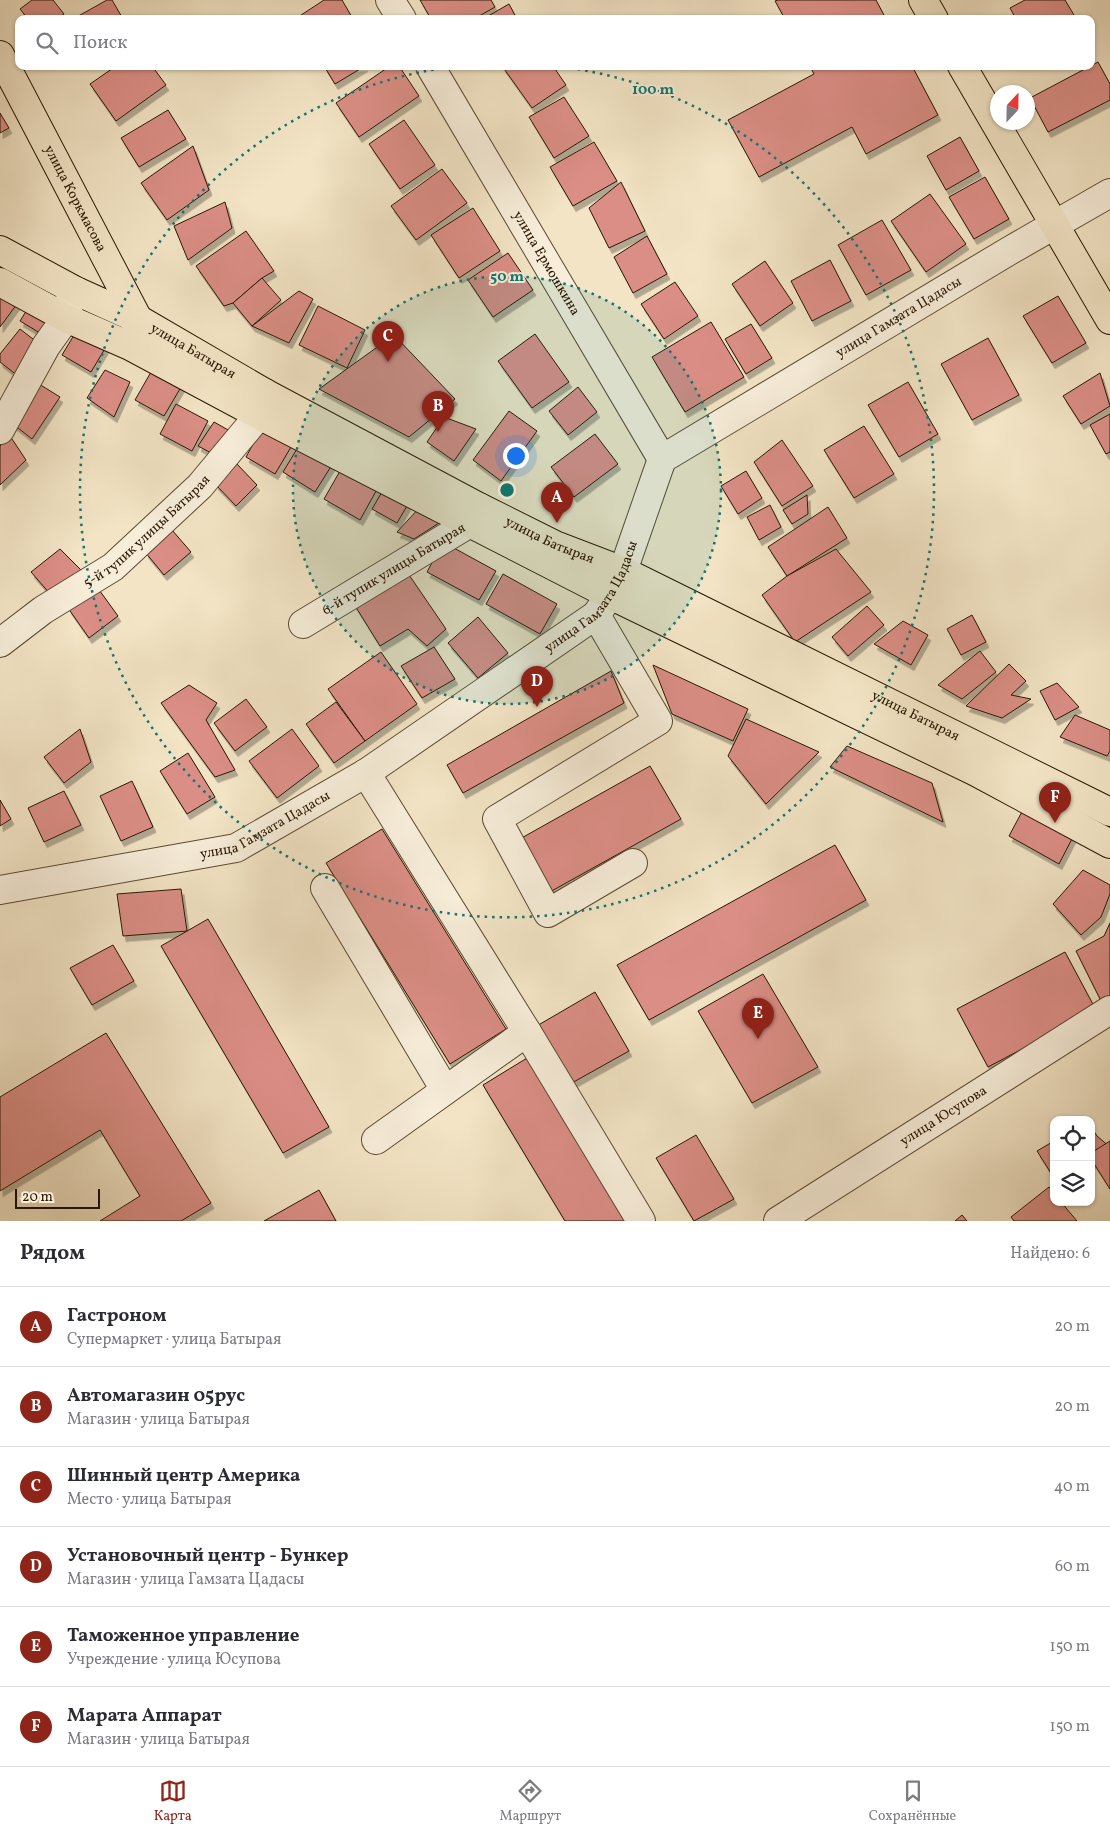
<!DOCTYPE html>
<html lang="ru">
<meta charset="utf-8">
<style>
:root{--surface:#fff;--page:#f7f7f7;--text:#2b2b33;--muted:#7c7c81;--line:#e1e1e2;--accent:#8f2418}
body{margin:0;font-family:Vollkorn,serif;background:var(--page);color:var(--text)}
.controls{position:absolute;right:15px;bottom:15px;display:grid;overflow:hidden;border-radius:10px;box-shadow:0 1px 4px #0004}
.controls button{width:45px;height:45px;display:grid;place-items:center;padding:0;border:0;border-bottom:1px solid var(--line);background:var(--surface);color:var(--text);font:25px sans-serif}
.compass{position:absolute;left:990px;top:85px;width:45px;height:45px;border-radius:50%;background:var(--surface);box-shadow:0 1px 4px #0004;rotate:22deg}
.scale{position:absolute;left:15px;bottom:12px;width:85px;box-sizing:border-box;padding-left:5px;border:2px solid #2a1702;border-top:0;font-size:14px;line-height:18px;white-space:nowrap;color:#2a1702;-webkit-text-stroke:4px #f7edd9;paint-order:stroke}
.you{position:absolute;left:515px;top:455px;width:18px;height:18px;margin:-12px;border:4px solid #fff;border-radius:50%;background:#1a73e8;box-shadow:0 0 0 8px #1a73e833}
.badge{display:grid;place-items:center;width:32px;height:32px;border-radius:50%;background:var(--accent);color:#fff;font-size:16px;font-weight:700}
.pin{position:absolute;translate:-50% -41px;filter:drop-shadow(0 1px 2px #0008)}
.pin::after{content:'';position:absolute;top:26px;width:18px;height:15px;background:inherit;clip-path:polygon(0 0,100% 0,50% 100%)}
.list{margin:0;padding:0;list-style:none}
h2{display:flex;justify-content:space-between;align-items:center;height:65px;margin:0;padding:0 20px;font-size:21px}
h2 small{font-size:16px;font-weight:400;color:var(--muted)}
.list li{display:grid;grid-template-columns:32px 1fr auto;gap:15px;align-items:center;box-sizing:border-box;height:80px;padding:0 20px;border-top:1px solid var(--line)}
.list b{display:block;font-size:19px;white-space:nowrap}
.list p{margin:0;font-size:16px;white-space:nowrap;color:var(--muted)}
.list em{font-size:16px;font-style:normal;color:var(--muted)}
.icon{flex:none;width:28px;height:28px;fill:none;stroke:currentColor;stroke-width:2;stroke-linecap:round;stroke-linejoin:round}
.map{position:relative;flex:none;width:1110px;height:1221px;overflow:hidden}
.search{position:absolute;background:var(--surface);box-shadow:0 1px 4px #0004;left:15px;right:15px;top:15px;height:55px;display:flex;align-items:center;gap:12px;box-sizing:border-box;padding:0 18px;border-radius:10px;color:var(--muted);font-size:19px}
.sheet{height:545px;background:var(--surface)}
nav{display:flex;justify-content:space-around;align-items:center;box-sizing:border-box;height:70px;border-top:1px solid var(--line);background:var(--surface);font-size:14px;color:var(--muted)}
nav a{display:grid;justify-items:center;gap:2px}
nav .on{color:var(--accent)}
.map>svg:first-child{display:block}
.building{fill:#db8e86;stroke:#2a1702;filter:url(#shadow)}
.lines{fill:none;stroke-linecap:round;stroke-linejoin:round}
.minor-casing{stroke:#5c4a33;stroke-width:30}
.major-casing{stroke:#2a1702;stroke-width:30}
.minor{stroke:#f7edd9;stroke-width:28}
.major{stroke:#f2e4c5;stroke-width:28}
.ring{fill:none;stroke:#0f766e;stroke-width:2.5;stroke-dasharray:2.5 5}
.labels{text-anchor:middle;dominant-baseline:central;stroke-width:4;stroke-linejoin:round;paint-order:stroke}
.street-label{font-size:14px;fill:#2a1702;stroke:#f7edd9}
.centre{fill:#0f766e;stroke:#f7edd9;stroke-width:2.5}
.ring-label{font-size:15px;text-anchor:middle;font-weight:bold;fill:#0f766e;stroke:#f7edd9;stroke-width:4;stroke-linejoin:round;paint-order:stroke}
</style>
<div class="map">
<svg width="1110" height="1221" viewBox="0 0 1110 1221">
<defs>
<filter id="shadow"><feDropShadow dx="3" dy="5.5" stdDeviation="0" flood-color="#0004"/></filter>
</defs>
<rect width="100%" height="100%" fill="#f2e4c5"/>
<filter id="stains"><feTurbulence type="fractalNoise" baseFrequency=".004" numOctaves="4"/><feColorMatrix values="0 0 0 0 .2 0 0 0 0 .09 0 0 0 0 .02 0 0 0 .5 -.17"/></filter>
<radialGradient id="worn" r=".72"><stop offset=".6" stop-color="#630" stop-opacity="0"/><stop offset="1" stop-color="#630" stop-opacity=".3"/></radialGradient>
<!-- building -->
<g class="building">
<polygon points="32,0 53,0 64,14 57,19 28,19 20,9"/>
<polygon points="107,0 112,0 123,19 73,19"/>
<polygon points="324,0 342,0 353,19 295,19"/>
<polygon points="420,0 491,0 495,7 474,19 431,19"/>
<polygon points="778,0 876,0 886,19 785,19 775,1"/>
<polygon points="1025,0 1065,0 1074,15 1067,19 1016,19 1010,8"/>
<polygon points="509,4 517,19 483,19"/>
<polygon points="1098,62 1110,84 1110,100 1048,132 1030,98"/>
<polygon points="116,66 152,66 166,85 116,121 90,84"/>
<polygon points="324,66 365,66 335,84"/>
<polygon points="390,66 399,66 419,96 359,137 336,103"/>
<polygon points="502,66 553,66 566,85 532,108"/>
<polygon points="810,66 912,66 938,115 866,154 852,127 759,177 728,120 814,74"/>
<polygon points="564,97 589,136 554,158 529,117"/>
<polygon points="168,110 186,139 139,167 121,138"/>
<polygon points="0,113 9,128 0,133"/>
<polygon points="404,120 435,165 400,189 369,144"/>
<polygon points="960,137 979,171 946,190 927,156"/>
<polygon points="594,142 617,181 573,206 550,167"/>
<polygon points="193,146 209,190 167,220 141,183"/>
<polygon points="442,169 467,203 416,240 391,206"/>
<polygon points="985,177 1009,219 974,239 949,197"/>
<polygon points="621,182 645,231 609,248 589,208"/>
<polygon points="930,194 966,244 926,272 891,221"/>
<polygon points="225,202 232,228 188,260 174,226"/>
<polygon points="473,208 500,251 459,278 431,235"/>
<polygon points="882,220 911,270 866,295 838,245"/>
<polygon points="246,231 274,271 262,278 233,303 224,306 196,266"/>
<polygon points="647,236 667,274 633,293 614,257"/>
<polygon points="508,253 533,290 493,317 468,280"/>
<polygon points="830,260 851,301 812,321 791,281"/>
<polygon points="765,261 793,303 760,326 732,284"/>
<polygon points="262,278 281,300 252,326 233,303"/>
<polygon points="675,282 698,316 664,339 641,304"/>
<polygon points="299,291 313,299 289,343 252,326"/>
<polygon points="0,295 17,304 0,327"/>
<polygon points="1058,296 1086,343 1052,363 1023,316"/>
<polygon points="35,297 55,309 40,333 20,321"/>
<polygon points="318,306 365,330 347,368 299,345"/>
<polygon points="711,322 744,377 685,412 652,357"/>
<polygon points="751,324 772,358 746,374 725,339"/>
<polygon points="80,325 109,342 91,372 62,355"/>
<polygon points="20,329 42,346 18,376 0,362 0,354"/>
<polygon points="535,334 569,382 532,408 498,361"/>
<polygon points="394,335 455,399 409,437 319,389"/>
<polygon points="988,338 1019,395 972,420 941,364"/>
<polygon points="155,365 184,382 164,416 135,400"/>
<polygon points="105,370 130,382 114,417 87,398"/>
<polygon points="1100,373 1110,406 1081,424 1063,396"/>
<polygon points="908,382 938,434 899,457 868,405"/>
<polygon points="39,384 60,397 32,439 13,424"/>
<polygon points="578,387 597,412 568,435 549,411"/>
<polygon points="176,404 208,421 192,451 160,434"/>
<polygon points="509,411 537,431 501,481 473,460"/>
<polygon points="1110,414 1110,452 1106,454 1090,425"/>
<polygon points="444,417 476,429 454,461 427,442"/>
<polygon points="214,422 230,431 215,455 198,446"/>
<polygon points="264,424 294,442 275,474 246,457"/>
<polygon points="864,426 894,474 854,498 824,450"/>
<polygon points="595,434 618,464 574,497 551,467"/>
<polygon points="10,436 26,460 0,485 0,446"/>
<polygon points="303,439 335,460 315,492 283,472"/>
<polygon points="782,440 813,486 782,506 754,462"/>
<polygon points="236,463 257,485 236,506 215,484"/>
<polygon points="344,464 380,484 360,520 324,499"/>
<polygon points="746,471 762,498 738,514 721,486"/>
<polygon points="386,485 411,499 397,523 372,509"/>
<polygon points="807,495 808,514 792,524 783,510"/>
<polygon points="770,505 781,527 759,540 747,517"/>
<polygon points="420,507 439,523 414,539 397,532"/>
<polygon points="828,507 847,538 787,576 768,547"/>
<polygon points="172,530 191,552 164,575 145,552"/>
<polygon points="443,542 496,571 479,600 427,572"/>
<polygon points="60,549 81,570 51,595 31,572"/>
<polygon points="836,549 871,592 795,642 762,595 787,576"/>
<polygon points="405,569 446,629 427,646 408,629 380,646 352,601"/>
<polygon points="503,574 557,604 540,634 486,604"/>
<polygon points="97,587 118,616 89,638 68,608"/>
<polygon points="867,606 884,625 848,656 832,637"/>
<polygon points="972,615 986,642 961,655 947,629"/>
<polygon points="478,617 508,653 478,678 448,643"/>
<polygon points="903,621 928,635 911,665 874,644"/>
<polygon points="434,647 455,679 422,698 401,666"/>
<polygon points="980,651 996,672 962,699 938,685"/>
<polygon points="381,652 417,704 365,741 328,689"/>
<polygon points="1009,664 1026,681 1011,695 1031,699 1002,718 966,706"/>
<polygon points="653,665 748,709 733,741 672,714"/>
<polygon points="611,671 624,703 463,793 447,765"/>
<polygon points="1057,683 1079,707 1055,720 1040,691"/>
<polygon points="189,685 217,703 206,720 235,770 215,777 161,703"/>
<polygon points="246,699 267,727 235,751 214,723"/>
<polygon points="336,702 365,741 334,763 306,724"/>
<polygon points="1075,715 1110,730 1110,751 1107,756 1060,737"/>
<polygon points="746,719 819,752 766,804 728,756"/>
<polygon points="80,729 91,762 64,783 44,757"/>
<polygon points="292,729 319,766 277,798 249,761"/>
<polygon points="847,746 932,783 943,822 830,767"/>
<polygon points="188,753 215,797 187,814 160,771"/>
<polygon points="650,766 681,819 548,893 518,840"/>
<polygon points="132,781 153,827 121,841 100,796"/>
<polygon points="64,791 81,825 44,842 28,808"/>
<polygon points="0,800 11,819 0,826"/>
<polygon points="1024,808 1074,835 1059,864 1009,836"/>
<polygon points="382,829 506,1029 450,1064 326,863"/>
<polygon points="835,845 866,900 649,1020 617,965"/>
<polygon points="1083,870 1110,885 1110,894 1101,917 1081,935 1053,904"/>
<polygon points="181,889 187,931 123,936 117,894"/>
<polygon points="208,919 329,1127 283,1153 161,946"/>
<polygon points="1110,923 1110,1004 1104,1007 1076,951 1104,936"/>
<polygon points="113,945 134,981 92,1005 70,968"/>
<polygon points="1065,952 1096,1010 988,1067 957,1009"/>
<polygon points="763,974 818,1067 752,1103 698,1011"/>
<polygon points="595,992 629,1051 570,1084 535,1027"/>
<polygon points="106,1033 211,1203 181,1221 100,1221 140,1196 100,1130 0,1191 0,1097"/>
<polygon points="532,1055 633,1221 565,1221 483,1085"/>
<polygon points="1091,1127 1097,1136 1110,1147 1110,1153 1091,1164"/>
<polygon points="696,1135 734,1199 694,1221 656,1158"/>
<polygon points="1054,1141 1054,1178 1037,1151"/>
<polygon points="1110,1141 1110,1189 1091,1159 1091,1153"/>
<polygon points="1049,1187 1054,1193 1054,1202 1061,1202 1077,1221 1014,1221 1011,1217"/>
<polygon points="319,1190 336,1221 264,1221"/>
<polygon points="962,1215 967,1221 955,1221"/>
</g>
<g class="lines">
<!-- minor casing -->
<g class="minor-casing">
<g id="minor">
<polyline points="390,0 402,19"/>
<path id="s1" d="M430 66 662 459"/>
<polyline points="0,430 46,346 66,318 70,300 76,291"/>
<polyline points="596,615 658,721 497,819 548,913 633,863"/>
<path id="s2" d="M303 624 470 523 479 507"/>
<path id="s3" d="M0 643 43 610 113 567 200 486 259 415 265 393"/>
<polyline points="366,773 527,1032 641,1221"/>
<polyline points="325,888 445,1090"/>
<path id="s4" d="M0 890 236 848 366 773 596 615 610 595 623 571 662 459 1009 251 1110 193"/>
<polyline points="376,1140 527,1032"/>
<path id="s5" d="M778 1221 1110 1010"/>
</g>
</g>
<!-- major casing -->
<g class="major-casing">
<g id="major">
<polyline points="923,0 934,19"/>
<path id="s6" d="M0 55 138 319 136 325"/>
<polyline points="962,66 1110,320"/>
<path id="s7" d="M0 250 76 291 138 319 265 393 479 507 555 545 623 571 1110 812"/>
<polyline points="0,282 66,318 130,346 259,415 610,595 976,772 1110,844"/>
</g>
</g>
<!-- minor -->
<use href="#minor" class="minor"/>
<!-- major -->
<use href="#major" class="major"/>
</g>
<!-- distance rings -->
<circle cx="507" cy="490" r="214" fill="#0f766e" fill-opacity=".12"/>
<g class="ring">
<circle cx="507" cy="490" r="214"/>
<path d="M563 67A427 427 0 1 1 451 67"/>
</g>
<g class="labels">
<!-- street labels -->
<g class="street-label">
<text stroke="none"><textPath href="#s6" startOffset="162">улица Коркмасова</textPath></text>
<text stroke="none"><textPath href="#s1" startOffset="229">улица Ермошкина</textPath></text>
<text stroke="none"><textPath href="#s4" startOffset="1115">улица Гамзата Цадасы</textPath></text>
<text stroke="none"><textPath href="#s7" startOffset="218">улица Батырая</textPath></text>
<text stroke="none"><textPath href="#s3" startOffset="185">5-й тупик улицы Батырая</textPath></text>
<text stroke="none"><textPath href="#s7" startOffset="622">улица Батырая</textPath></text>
<text stroke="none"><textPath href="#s2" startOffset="106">6-й тупик улицы Батырая</textPath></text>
<text stroke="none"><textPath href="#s4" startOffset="680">улица Гамзата Цадасы</textPath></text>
<text stroke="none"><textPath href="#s7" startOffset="1028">улица Батырая</textPath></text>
<text stroke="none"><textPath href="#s4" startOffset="275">улица Гамзата Цадасы</textPath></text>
<text stroke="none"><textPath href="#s5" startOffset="196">улица Юсупова</textPath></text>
</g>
</g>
<circle cx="507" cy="490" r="8" class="centre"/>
<g class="ring-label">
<text x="653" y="94">100 m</text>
<text x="507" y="281">50 m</text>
</g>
<rect width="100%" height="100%" filter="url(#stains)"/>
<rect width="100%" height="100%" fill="url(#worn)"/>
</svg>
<div class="controls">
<button><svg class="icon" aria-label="locate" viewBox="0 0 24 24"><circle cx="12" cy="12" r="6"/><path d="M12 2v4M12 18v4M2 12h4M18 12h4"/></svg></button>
<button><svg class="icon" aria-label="layers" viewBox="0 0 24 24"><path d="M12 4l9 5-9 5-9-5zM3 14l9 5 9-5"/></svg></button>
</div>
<svg class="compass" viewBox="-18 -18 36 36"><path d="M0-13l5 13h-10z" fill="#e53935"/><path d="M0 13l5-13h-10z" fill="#7c7c81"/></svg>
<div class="scale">20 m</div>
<div class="you"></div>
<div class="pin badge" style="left:557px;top:523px">A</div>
<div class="pin badge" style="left:438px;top:432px">B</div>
<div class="pin badge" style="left:388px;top:362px">C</div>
<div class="pin badge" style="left:537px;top:707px">D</div>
<div class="pin badge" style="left:758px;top:1039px">E</div>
<div class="pin badge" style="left:1055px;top:823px">F</div>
<div class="search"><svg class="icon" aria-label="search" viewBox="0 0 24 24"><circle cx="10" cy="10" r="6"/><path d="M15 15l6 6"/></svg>Поиск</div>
</div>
<section class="sheet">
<h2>Рядом<small>Найдено: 6</small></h2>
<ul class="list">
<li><span class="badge">A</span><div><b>Гастроном</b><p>Супермаркет · улица Батырая</p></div><em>20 m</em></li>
<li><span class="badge">B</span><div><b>Автомагазин 05рус</b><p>Магазин · улица Батырая</p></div><em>20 m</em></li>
<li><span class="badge">C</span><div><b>Шинный центр Америка</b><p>Место · улица Батырая</p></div><em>40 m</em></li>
<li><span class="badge">D</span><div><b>Установочный центр - Бункер</b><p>Магазин · улица Гамзата Цадасы</p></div><em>60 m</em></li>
<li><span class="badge">E</span><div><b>Таможенное управление</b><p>Учреждение · улица Юсупова</p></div><em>150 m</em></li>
<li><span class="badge">F</span><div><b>Марата Аппарат</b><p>Магазин · улица Батырая</p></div><em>150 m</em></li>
</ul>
</section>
<nav>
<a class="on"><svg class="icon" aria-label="map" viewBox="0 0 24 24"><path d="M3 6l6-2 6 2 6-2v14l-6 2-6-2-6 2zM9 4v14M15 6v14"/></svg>Карта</a>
<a><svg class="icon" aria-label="directions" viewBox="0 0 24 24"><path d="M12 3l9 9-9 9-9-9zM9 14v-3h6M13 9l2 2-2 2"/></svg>Маршрут</a>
<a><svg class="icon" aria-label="saved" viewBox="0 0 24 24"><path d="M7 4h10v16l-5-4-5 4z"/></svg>Сохранённые</a>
</nav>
